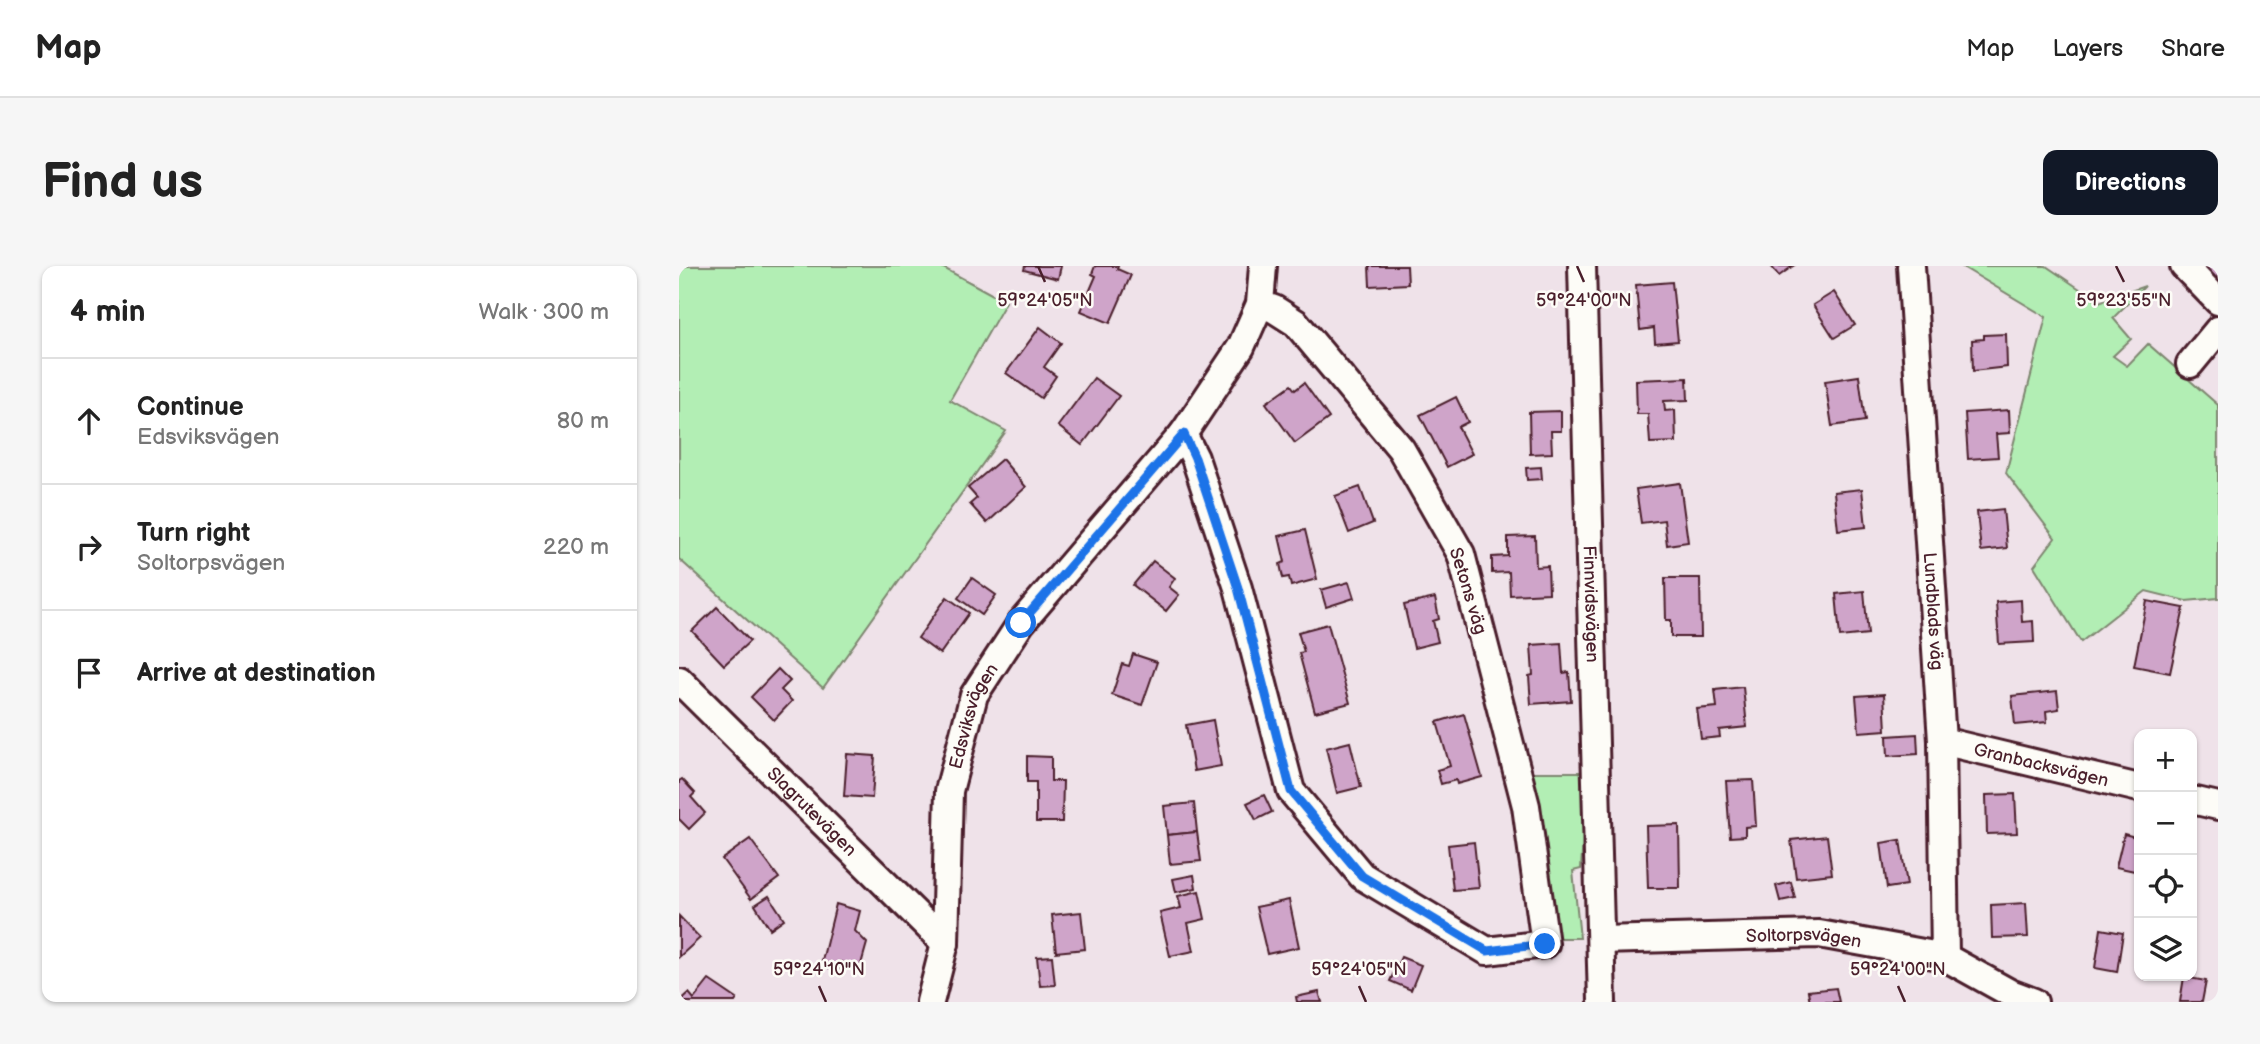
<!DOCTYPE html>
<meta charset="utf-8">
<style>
:root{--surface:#fff;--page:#f6f6f6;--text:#222;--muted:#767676;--line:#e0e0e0;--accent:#111827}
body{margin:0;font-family:"Balsamiq Sans",sans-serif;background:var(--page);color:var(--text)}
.controls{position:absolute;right:21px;bottom:21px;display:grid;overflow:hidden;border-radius:14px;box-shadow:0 2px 5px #0004}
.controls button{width:63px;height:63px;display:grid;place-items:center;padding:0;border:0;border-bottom:2px solid var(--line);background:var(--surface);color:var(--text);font:35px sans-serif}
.stop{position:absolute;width:21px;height:21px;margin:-16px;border:5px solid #1a73e8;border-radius:50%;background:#fff}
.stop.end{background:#1a73e8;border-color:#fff;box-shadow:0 2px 7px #0008}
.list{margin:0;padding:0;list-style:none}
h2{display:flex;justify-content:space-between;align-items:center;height:91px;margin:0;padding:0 28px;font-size:30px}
h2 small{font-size:23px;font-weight:400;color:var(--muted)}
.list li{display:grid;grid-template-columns:46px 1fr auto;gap:21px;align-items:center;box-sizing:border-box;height:126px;padding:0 28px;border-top:2px solid var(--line)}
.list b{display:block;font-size:26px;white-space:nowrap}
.list p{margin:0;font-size:23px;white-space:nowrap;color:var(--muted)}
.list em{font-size:23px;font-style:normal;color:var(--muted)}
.icon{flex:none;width:38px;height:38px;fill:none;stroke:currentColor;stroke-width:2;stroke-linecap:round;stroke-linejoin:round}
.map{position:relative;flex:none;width:1539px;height:736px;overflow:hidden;border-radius:14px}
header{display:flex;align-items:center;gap:42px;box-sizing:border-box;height:98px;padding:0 35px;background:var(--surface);border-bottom:2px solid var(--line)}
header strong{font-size:33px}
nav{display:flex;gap:38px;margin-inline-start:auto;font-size:24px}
.intro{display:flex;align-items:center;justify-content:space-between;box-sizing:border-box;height:168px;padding:0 42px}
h1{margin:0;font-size:49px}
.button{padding:18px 32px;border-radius:14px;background:var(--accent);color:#fff;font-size:24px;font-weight:700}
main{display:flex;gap:42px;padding:0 42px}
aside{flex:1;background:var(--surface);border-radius:14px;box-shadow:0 2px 5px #0004}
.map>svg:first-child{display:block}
.green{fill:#b2eeb4;stroke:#7e8670;stroke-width:2}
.building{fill:#cfa4c9;stroke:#4a1f2b;stroke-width:2}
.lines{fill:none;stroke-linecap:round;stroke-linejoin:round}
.minor-casing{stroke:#4a1f2b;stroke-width:32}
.minor{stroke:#fdfcf7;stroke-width:26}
.route{stroke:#1a73e8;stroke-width:9}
.ticks{fill:none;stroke:#4a1f2b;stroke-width:2.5}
.labels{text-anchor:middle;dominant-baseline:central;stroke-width:5;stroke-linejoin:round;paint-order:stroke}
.street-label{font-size:18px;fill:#4a1f2b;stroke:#fdfcf7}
.ticks-label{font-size:18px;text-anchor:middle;fill:#4a1f2b;stroke:#fdfcf7;stroke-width:5;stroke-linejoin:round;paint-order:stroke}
</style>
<header>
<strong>Map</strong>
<nav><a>Map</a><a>Layers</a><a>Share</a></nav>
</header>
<div class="intro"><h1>Find us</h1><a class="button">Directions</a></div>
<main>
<aside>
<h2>4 min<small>Walk · 300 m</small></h2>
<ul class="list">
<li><svg class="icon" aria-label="ahead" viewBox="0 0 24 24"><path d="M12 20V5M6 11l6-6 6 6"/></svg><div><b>Continue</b><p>Edsviksvägen</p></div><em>80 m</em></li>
<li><svg class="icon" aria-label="right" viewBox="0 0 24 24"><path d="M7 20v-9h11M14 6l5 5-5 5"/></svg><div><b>Turn right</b><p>Soltorpsvägen</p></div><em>220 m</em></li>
<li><svg class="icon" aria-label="arrive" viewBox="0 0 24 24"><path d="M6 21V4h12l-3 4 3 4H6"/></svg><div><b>Arrive at destination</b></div></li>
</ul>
</aside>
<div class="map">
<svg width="1539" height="736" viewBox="0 0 1539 736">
<rect width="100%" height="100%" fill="#efe2e9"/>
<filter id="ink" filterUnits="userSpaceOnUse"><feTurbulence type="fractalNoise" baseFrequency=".0143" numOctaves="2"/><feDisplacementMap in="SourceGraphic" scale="14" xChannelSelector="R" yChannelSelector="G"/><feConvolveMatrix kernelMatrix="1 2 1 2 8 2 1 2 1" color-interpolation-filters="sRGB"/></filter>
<g filter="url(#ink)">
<!-- green -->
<g class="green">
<polygon points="0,0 261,0 327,36 271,134 327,165 144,422 0,293"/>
<polygon points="1282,0 1367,0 1420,36 1466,20 1434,52 1452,73 1434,90 1448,100 1469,78 1539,139 1539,332 1507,335 1467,325 1402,376 1355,300 1376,272 1327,207 1367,51"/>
<polygon points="843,506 908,506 902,603 894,605 901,672 872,672"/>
</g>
<!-- building -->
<g class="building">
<polygon points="346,0 382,0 379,13 345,4"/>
<polygon points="416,0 439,0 438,3 452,9 431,57 402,45 417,10 413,8"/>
<polygon points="690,0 728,0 729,18 691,20"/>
<polygon points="1092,0 1114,0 1100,10"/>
<polygon points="1521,0 1539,0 1539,18"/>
<polygon points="993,16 999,75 976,77 975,62 961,64 957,19"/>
<polygon points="1155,26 1176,59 1155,72 1134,39"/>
<polygon points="361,61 382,77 365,101 377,110 362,132 327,107"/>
<polygon points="1327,68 1328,101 1294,105 1293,74 1305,73 1305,69"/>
<polygon points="1180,110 1186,155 1153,160 1146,115"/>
<polygon points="415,112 440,130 403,179 379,160"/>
<polygon points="1008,112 1009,134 985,135 986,145 996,144 997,176 971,177 969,148 958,148 957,114"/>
<polygon points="625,117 650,152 616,177 587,137 612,119 616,124"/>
<polygon points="777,131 789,156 779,161 793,188 768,201 741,149"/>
<polygon points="1330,144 1331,167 1317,168 1319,191 1289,193 1286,147"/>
<polygon points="882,145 882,165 872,165 873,187 851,188 850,146"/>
<polygon points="323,193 347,221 308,257 291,238 298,232 289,222"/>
<polygon points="862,201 863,213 848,214 847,202"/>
<polygon points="1001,217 1009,276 988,279 985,254 962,257 957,223"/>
<polygon points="681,221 694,257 670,267 656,230"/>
<polygon points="1183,223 1187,261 1159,264 1155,226"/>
<polygon points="1324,243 1328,282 1302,285 1298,246"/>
<polygon points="626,264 638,313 612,320 610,311 604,312 601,298 606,296 600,270"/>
<polygon points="856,270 857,301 869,300 870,327 831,329 830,306 813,307 813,291 829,290 829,271"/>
<polygon points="474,295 496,312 490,321 500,329 487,345 454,319"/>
<polygon points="293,312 317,329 303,349 279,332"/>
<polygon points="986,312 1021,312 1022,371 992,371 992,354 987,354"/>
<polygon points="670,316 675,332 647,341 642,324"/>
<polygon points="1185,325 1189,368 1161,371 1157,328"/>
<polygon points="268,331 290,347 261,388 239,372"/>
<polygon points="756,332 760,353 754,355 759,376 735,382 725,339"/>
<polygon points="1342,334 1343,356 1354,355 1355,376 1320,378 1317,336"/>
<polygon points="1468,335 1505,342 1491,407 1455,400"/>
<polygon points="38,341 71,375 45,399 13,365"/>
<polygon points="649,358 671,437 636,446 620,387 625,386 619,366"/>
<polygon points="882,377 884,407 890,406 892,435 852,438 850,410 854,409 852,379"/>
<polygon points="454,388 478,396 463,439 433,429 443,398 450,400"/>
<polygon points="99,403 111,415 102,424 113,435 95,454 72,431"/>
<polygon points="1064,421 1068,461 1040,464 1041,471 1022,473 1018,443 1038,441 1036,424"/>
<polygon points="1378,425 1380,443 1367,445 1368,456 1336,459 1333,430"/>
<polygon points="1205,428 1207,464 1180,466 1177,430"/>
<polygon points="785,448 803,511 778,518 777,514 762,518 758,504 771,500 758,456"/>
<polygon points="534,454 542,500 515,505 507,459"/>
<polygon points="1238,468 1239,488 1209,490 1208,470"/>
<polygon points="671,476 682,521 658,527 647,482"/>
<polygon points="168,488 196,490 193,532 165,530"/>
<polygon points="348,490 372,491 372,515 384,515 383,556 357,556 357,516 348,516"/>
<polygon points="3,513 16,527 12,531 26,547 10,563 0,553 0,515"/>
<polygon points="1074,514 1077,560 1066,561 1066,570 1051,571 1047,515"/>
<polygon points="1336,528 1338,567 1308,568 1307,529"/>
<polygon points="585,529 593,546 577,554 568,537"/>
<polygon points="515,537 518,566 488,569 485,540"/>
<polygon points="1000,559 1001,622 969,622 967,560"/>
<polygon points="518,566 522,595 491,598 488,569"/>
<polygon points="1445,568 1460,572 1460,606 1437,601"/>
<polygon points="1148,570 1153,608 1117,612 1112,574"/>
<polygon points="71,573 100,612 72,633 43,593"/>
<polygon points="1221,574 1228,619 1208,622 1202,577"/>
<polygon points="795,576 800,622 774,624 769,579"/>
<polygon points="515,609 517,622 497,626 494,613"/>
<polygon points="1112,616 1116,632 1101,635 1097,620"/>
<polygon points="520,625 526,653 509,657 515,685 491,690 481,647 502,642 499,630"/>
<polygon points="90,630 105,653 91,663 76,639"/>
<polygon points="610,634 620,681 588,688 577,641"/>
<polygon points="1347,637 1349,671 1313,672 1312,639"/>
<polygon points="157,638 181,645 176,665 188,677 181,702 162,696 159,705 142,699"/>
<polygon points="402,646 406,683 377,686 373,649"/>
<polygon points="0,650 21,672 0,691"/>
<polygon points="1422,663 1444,667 1438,706 1416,702"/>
<polygon points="373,690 376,719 361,720 358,691"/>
<polygon points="722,691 742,699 732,724 711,715"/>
<polygon points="1505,711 1527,715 1523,736 1501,736"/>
<polygon points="30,714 58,733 56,736 0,736 10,727 15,733"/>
<polygon points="1157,722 1160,736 1131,736 1129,725"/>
<polygon points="640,726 643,736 618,736 617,731"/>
</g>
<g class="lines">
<!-- minor casing -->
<g class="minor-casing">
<g id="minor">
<path id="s1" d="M903 0 923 736"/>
<path id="s2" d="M1232 0 1263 475 1266 691"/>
<polyline points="1505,0 1539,35"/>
<polyline points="1511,98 1539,64"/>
<polyline points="504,168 516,192 559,322 612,525 683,610 808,685 866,678 847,540 782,288 722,183 617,57 595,43 581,38"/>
<path id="s3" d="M0 414 266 677"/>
<path id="s4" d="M1263 475 1460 522"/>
<polyline points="1513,534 1539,540"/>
<path id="s5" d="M922 674 1140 668 1266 691 1331 727 1355 736"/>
<path id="s6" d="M251 736 266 677 270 525 295 429 342 357 504 168 562 81 581 38 584 0"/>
</g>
</g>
<!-- minor -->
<use href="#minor" class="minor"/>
</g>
</g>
<g class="lines" filter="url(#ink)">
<!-- route -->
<polyline class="route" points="342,357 505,168 516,192 559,322 612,525 683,610 808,685 866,678"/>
</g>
<!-- ticks -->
<path class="ticks" d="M359 0 366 16M898 0 905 16M1437 0 1445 16M140 720 147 736M680 720 687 736M1219 720 1226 736"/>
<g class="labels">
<!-- street labels -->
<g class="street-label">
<text transform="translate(789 325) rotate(73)">Setons väg</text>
<text stroke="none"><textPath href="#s1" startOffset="338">Finnvidsvägen</textPath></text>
<text stroke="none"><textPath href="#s2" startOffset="346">Lundblads väg</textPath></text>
<text stroke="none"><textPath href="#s6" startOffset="292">Edsviksvägen</textPath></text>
<text stroke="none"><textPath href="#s4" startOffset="102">Granbacksvägen</textPath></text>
<text stroke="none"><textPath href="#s3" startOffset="187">Slagrutevägen</textPath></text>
<text stroke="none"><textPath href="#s5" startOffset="203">Soltorpsvägen</textPath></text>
</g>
</g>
<g class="ticks-label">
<text x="366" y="40">59°24'05"N</text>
<text x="905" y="40">59°24'00"N</text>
<text x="1445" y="40">59°23'55"N</text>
<text x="140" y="709">59°24'10"N</text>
<text x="680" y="709">59°24'05"N</text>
<text x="1219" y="709">59°24'00"N</text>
</g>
</svg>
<div class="controls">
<button>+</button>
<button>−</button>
<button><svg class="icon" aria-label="locate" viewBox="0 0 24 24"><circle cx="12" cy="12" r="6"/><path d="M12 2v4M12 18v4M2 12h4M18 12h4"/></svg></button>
<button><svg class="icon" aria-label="layers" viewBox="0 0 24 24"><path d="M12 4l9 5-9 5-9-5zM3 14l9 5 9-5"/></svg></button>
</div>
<div class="stop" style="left:342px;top:357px"></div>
<div class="stop end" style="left:866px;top:678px"></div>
</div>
</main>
